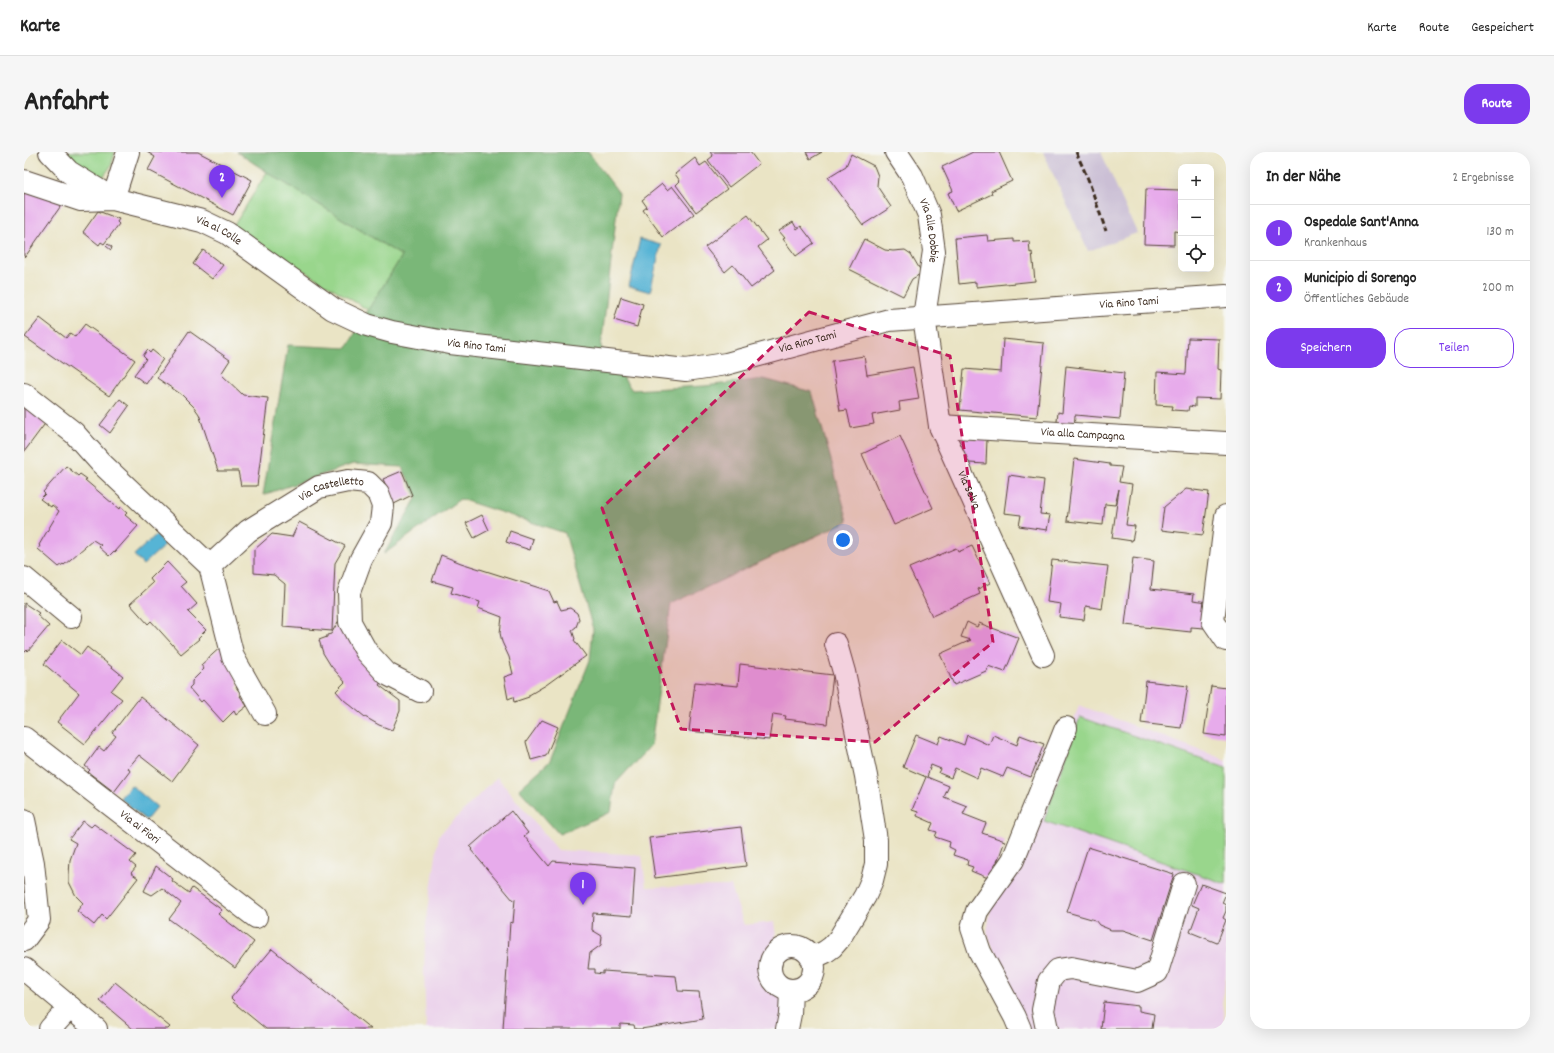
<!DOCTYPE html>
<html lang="de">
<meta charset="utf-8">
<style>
:root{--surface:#fff;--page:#f6f6f6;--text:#222;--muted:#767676;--line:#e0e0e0;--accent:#7c3aed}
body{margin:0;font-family:Dekko,sans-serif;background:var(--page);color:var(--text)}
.controls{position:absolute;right:12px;top:12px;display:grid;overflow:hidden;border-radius:8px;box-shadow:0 4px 16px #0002}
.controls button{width:36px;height:36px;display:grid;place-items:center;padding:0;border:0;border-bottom:1px solid var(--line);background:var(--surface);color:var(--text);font:20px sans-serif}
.you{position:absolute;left:819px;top:388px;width:14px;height:14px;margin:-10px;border:3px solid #fff;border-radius:50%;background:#1a73e8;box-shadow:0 0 0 6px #1a73e833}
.badge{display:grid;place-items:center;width:26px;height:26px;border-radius:50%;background:var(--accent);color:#fff;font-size:13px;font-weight:700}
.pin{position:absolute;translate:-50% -33px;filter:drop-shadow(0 1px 2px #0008)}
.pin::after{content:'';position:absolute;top:21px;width:14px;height:12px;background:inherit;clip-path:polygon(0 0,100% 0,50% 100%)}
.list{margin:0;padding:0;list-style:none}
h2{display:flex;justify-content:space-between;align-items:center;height:52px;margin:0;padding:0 16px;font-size:17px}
h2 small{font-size:13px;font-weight:400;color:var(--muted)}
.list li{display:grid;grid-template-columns:26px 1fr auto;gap:12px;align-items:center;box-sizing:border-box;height:56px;padding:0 16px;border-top:1px solid var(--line)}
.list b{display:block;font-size:15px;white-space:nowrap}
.list p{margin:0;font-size:13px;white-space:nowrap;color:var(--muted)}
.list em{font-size:13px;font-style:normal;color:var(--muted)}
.actions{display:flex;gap:8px;padding:12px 16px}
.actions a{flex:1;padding:9px 0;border:1px solid var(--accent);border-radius:16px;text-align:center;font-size:14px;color:var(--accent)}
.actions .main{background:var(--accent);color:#fff}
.icon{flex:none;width:22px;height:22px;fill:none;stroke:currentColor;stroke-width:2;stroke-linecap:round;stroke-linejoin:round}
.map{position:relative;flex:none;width:1202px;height:877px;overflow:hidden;border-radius:16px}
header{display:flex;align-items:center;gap:24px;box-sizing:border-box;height:56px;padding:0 20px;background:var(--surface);border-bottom:1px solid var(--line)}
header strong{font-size:19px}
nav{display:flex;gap:22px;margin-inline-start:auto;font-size:14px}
.intro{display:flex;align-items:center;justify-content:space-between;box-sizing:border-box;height:96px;padding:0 24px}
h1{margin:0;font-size:28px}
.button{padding:10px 18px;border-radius:16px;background:var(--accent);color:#fff;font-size:14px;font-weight:700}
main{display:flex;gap:24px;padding:0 24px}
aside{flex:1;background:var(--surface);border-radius:16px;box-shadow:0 4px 16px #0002}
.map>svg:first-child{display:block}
.built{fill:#ebd1eb}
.industrial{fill:#cbbfd5}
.green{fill:#99d68c;stroke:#6a8055}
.forest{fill:#7ab778;stroke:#5a704b}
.water{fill:#56b4d5;stroke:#486f7a}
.building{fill:#e7abeb}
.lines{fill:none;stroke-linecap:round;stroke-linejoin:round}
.minor-casing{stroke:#554637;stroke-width:24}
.major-casing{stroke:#554637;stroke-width:24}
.minor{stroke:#fff;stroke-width:22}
.major{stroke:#fff;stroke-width:22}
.rail{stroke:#3b2a1e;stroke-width:3;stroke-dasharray:6 3;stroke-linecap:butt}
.marked{fill:#c2185b;fill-opacity:0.2;stroke:#c2185b;stroke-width:3;stroke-dasharray:8 5;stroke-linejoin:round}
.labels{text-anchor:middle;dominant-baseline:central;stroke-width:4;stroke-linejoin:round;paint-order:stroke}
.street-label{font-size:12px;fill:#3b2a1e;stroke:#f6f6f2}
</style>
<header>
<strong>Karte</strong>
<nav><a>Karte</a><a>Route</a><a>Gespeichert</a></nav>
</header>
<div class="intro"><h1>Anfahrt</h1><a class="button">Route</a></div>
<main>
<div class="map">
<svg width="1202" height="877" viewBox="0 0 1202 877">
<rect width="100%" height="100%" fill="#f6f6f2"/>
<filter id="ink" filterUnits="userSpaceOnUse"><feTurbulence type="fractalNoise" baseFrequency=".025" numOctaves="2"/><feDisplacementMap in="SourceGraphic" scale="8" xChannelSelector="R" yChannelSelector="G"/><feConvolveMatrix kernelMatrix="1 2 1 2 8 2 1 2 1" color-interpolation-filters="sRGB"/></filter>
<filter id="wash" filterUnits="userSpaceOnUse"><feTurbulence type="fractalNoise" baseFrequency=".012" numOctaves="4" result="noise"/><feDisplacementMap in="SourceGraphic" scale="16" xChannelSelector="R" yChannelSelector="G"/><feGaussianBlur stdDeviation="0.9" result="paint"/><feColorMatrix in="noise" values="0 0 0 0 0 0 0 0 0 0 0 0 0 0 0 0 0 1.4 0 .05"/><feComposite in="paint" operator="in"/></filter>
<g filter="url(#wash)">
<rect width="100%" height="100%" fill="#eae4c5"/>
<!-- built -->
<g class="built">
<polygon points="1055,553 1202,608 1202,822 1198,851 1201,877 1002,877 963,781 967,753 1005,697"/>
<polygon points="473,625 534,698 618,703 622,735 707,734 720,773 750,770 754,799 749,805 747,812 746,819 749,826 753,832 759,836 763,877 402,877 400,820 402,773 415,683"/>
</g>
<!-- industrial -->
<polygon class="industrial" points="1019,0 1077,0 1113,81 1064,99"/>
<!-- green -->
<g class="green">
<polygon points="34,0 91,0 87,14 76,29"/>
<polygon points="243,20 378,104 344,158 209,75"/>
<polygon points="1056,565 1202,616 1202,732 1020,669"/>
</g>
<!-- forest -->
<polygon class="forest" points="213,0 564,0 595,41 577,195 608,238 681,234 740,227 788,240 824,369 647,452 627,593 591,632 587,660 535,682 495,637 526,609 566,508 569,477 541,381 436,347 360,402 393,345 378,315 329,312 239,343 264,193 323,196 344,158 378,104 243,20"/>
<!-- water -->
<g class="water">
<polygon points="616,87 637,93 626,140 605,134"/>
<polygon points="132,383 141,393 119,413 110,403"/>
<polygon points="107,633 133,655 122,668 96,646"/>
</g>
<g id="blocks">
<!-- building -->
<g class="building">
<polygon points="0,0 5,0 0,6"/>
<polygon points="123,0 174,0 228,28 209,63 124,18 131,5"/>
<polygon points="686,0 726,0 735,12 705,35 684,8 689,4"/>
<polygon points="782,0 798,0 786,7"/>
<polygon points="949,0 975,0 988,29 967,39 968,42 932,59 924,41 929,39 918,15"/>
<polygon points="827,2 850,14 854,24 853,34 867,55 839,73 804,25 822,14"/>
<polygon points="671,6 676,14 682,10 703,37 672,60 652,33 656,29 651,22"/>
<polygon points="638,32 643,38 648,34 670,62 639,85 619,58 623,55 618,48"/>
<polygon points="1122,37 1157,38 1157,80 1150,79 1150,93 1120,92"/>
<polygon points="0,39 41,48 1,105 0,104"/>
<polygon points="74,59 95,67 93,70 95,72 80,92 77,90 75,93 59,80"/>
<polygon points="724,63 743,88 734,95 751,118 727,136 709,113 701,120 681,95"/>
<polygon points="769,70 773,77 777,74 790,91 772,104 759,87 761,86 755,79"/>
<polygon points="963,83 964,89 990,87 990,90 1005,89 1006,101 1008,100 1011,129 952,135 952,130 935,132 931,86"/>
<polygon points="840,87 861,98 869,99 881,98 887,102 898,121 888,127 879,144 825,117"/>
<polygon points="84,92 88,95 87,98 82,94"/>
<polygon points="179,98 199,113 188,127 169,112"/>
<polygon points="597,145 619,152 613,175 590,168"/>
<polygon points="16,166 42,186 46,181 51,185 61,172 111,208 85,244 1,185"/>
<polygon points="165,179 206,208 197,222 219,243 244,246 233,334 217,334 214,319 194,319 175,262 170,255 158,243 133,226"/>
<polygon points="1164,186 1195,187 1194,217 1197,218 1196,247 1171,246 1171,255 1165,254 1164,259 1148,258 1149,254 1132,253 1133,220 1162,222"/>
<polygon points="979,187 1020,191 1013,265 936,258 940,217 977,220"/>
<polygon points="123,198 126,201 128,198 139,207 122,232 110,223 122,207 119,204"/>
<polygon points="840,204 843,223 889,215 895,247 875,250 876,258 848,263 850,272 827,276 823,258 816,259 808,209"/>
<polygon points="1042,214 1100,221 1096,267 1051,263 1050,279 1032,278 1034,260 1038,261"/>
<polygon points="96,247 105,254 86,281 76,273"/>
<polygon points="0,251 23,269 0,300"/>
<polygon points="876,284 909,356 870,373 838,302"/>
<polygon points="933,285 963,287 962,312 945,311"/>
<polygon points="1050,307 1086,312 1086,314 1098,315 1095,330 1108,332 1102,373 1111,374 1108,389 1088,386 1095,337 1091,353 1081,352 1079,373 1043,369"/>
<polygon points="42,314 54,324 56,322 63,327 61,328 95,357 96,355 103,361 101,363 114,374 91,400 90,399 85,404 75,395 77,393 69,388 40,413 39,412 35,415 14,397 16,394 15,393 35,359 28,353 27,355 16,347 21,342 19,340"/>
<polygon points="378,319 388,343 370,352 359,327"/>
<polygon points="985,323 1020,328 1016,362 1026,363 1023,378 995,374 997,363 980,361"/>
<polygon points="1162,337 1185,340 1179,383 1137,378 1140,355"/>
<polygon points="458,363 465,378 450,386 442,371"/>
<polygon points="275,370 321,394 311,411 308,479 259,475 261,432 250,423 230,421 230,398 248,382 268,385"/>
<polygon points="486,379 509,387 506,398 482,390"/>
<polygon points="948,394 966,431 954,437 956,442 908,464 885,416 932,396 934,400"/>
<polygon points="417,403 437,411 525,439 530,450 533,449 537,458 546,456 553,461 555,467 552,475 548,478 551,487 550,488 562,504 522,533 505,543 505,545 490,550 489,545 484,547 480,525 489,522 485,505 478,490 476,481 478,465 454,456 456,450 427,441 429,435 408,429"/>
<polygon points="1109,406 1130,409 1127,437 1170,442 1169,448 1184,450 1180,476 1167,475 1167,480 1101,473"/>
<polygon points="1028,408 1084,414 1078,457 1062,454 1060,468 1035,465 1037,452 1023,450"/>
<polygon points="143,410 162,430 157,434 173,452 164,460 182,478 174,486 175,487 157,502 127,469 124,472 106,452 129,431 126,427"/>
<polygon points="0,451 15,461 13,463 25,474 4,499 3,498 0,501"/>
<polygon points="318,463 360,526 355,533 376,549 376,559 368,578 355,573 341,565 320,548 312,539 321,530 307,514 299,501 295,488 303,485 303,483 307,482"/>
<polygon points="943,470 953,475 955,471 995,486 981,520 964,514 962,519 930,533 916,502 947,488 937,485"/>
<polygon points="38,488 57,503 63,495 99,524 87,539 98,547 61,592 33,570 55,541 20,512"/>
<polygon points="200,492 215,534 212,535 218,543 216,544 223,554 212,563 210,559 199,570 179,548 177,550 165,536 168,533 168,529 180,517 177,513"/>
<polygon points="716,512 809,523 803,572 761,567 762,564 749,562 745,588 665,579 671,530 714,534"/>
<polygon points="1122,529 1164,534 1157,576 1117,571"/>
<polygon points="1187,534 1202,536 1202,585 1180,582"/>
<polygon points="116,545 175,593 148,629 115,603 104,616 106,619 90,640 64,620 66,618 61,614 75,595 80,599 92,584 88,581"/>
<polygon points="518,568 534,575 522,604 507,608 502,590"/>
<polygon points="892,583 914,592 917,584 940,593 943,583 965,593 969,583 993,593 996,583 1020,592 1007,625 983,616 979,625 957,616 953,626 931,616 927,626 915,621 917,617 907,613 903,625 925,634 920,645 943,654 939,662 962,671 958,681 981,689 968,723 964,726 947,719 949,715 943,713 944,708 929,703 931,698 925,695 926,690 911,685 913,680 906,678 909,671 893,664 894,660 888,658 902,625 879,615"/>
<polygon points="487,659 504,681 500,684 525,714 529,709 611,716 608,764 569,761 568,778 578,784 577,793 566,801 564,817 571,817 571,821 579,822 579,819 652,824 654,839 675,840 679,867 617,877 611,877 610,873 596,872 596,877 479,877 486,770 489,771 491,747 489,748 447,698 448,697 446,695"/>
<polygon points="59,669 67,675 70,672 112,703 106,710 112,715 107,721 114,726 82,767 78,763 70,773 53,759 59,751 52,744 45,730 45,723 46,708 52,691 45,687"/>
<polygon points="717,675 722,714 631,726 625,686"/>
<polygon points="1064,695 1150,722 1129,788 1099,778 1087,778 1075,773 1071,768 1043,760"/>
<polygon points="132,714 149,727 148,729 165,741 168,736 198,758 194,762 230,790 211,816 145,767 157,751 138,736 128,743 120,739"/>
<polygon points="1177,732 1202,741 1198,751 1202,753 1202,759 1199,766 1202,768 1193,791 1166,780 1175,756 1168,753"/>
<polygon points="248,797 347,877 242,877 209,850 210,849 207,846"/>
<polygon points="91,830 146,875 144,877 109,877 76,849"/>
<polygon points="1080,850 1115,854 1115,859 1130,862 1128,877 1077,877"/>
</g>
</g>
</g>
<g filter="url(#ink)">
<use href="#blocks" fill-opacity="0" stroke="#554637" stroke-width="1"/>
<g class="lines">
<!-- minor casing -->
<g class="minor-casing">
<g id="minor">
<polyline points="26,0 45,20 89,47"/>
<path id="s1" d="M872 0 888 24 905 63 910 99 900 165 916 274 1019 503"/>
<path id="s2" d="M0 29 57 48 89 47 178 69 203 81 309 157 343 173 368 180 426 191 662 218 702 212 865 168 1202 144"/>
<polyline points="89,47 104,0"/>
<polyline points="0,242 50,281 77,311 186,414"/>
<path id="s3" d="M916 274 1202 291"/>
<polyline points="1202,364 1189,469 1202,488"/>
<polyline points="0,426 47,465"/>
<path id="s4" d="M241 562 209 505 186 414 224 379 295 335 324 329 344 331 354 341 359 354 357 371 337 407 325 440 326 470 342 499 363 522 396 539"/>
<path id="s5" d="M0 586 232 765"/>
<polyline points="0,668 9,711 15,768 0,788"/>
<circle cx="768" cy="816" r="22"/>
<polyline points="788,806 801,800 808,795 815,787 841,744 848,728 852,712 852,688 842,624 820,520 812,492"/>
<polyline points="26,877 46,855"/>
<polyline points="763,877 766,862 767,838"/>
<polyline points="996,877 991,865 956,800 948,776 953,759 989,708 1042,576"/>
<polyline points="1023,877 1019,858 1025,829 1034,818 1047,816 1113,829 1133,820 1160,732"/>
</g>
</g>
<!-- major casing -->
<g class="major-casing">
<polyline id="major" points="0,817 72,877"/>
</g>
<!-- minor -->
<use href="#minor" class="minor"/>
<!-- major -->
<use href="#major" class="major"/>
<!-- rail -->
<polyline class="rail" points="1052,0 1064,27 1082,79"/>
</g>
</g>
<!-- marked area -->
<path class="marked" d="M785 160 926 204 969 490 851 590 657 577 578 356Z"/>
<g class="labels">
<!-- street labels -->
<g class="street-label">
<text stroke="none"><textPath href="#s1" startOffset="87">Via alle Dobbie</textPath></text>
<text stroke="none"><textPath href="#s2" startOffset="203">Via al Colle</textPath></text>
<text stroke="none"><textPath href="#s2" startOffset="1152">Via Rino Tami</textPath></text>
<text stroke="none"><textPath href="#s2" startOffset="827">Via Rino Tami</textPath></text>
<text stroke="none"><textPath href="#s2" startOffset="491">Via Rino Tami</textPath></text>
<text stroke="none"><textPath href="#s3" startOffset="143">Via alla Campagna</textPath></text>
<text stroke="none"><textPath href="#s1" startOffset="355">Via Selva</textPath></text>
<text stroke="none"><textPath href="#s4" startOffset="306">Via Castelletto</textPath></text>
<text stroke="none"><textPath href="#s5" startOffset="146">Via ai Fiori</textPath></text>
</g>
</g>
</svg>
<div class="controls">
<button>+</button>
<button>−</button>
<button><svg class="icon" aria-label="locate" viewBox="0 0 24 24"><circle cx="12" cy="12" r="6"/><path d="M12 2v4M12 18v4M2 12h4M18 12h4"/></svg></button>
</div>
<div class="you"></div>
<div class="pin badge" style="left:559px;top:753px">1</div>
<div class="pin badge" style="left:198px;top:46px">2</div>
</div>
<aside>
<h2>In der Nähe<small>2 Ergebnisse</small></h2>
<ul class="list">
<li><span class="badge">1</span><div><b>Ospedale Sant'Anna</b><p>Krankenhaus</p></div><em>130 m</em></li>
<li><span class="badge">2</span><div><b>Municipio di Sorengo</b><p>Öffentliches Gebäude</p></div><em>200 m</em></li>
</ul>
<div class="actions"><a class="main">Speichern</a><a>Teilen</a></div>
</aside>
</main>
